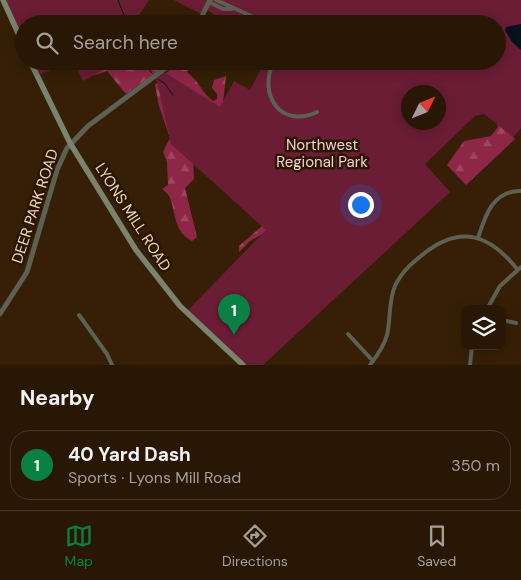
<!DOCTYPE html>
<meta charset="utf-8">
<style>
:root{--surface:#281704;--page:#342413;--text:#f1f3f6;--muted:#a59f9a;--line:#443626;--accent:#0b8043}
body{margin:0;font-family:"DM Sans",sans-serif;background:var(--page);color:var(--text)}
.controls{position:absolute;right:15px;bottom:15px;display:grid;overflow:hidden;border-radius:10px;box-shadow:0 2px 12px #0003}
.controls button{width:45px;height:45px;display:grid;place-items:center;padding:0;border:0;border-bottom:1px solid var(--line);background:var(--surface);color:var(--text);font:25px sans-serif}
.compass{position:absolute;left:401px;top:85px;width:45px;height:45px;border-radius:50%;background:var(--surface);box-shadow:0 2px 12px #0003;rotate:47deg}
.you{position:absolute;left:360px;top:204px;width:18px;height:18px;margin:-12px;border:4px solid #fff;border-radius:50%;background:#1a73e8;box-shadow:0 0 0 8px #1a73e833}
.badge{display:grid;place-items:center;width:32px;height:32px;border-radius:50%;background:var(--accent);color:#fff;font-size:16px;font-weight:700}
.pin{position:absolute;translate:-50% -41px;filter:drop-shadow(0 1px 2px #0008)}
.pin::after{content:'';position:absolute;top:26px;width:18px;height:15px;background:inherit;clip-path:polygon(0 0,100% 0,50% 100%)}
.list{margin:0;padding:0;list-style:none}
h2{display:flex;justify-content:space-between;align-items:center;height:65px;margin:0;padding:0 20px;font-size:21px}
h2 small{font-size:16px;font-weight:400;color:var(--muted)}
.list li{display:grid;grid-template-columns:32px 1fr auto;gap:15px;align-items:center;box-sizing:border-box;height:70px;margin:0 10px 10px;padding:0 10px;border:1px solid var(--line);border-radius:20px}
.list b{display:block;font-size:19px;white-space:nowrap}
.list p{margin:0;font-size:16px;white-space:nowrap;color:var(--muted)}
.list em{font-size:16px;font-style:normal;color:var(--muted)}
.icon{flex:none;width:28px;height:28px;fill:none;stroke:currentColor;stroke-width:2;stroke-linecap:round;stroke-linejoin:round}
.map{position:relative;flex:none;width:521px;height:365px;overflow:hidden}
.search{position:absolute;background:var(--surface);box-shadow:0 2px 12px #0003;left:15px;right:15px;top:15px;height:55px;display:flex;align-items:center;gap:12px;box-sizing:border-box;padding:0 18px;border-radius:28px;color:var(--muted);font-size:19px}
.sheet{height:145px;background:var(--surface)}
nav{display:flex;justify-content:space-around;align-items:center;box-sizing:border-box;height:70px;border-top:1px solid var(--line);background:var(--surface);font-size:14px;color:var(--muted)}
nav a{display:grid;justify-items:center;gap:2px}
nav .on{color:var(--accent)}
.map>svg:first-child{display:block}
.forest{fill:url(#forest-firs)}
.green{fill:#6a1d35;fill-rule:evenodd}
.water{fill:#06121c}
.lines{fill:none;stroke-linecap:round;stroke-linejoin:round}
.stream{stroke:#06121c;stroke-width:1}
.minor{stroke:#5c6153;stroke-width:4}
.tertiary{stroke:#5c6153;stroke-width:5}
.secondary{stroke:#7a836d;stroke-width:5.5}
.labels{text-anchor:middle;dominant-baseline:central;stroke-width:5;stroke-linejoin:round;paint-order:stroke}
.park-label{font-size:15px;fill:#efd1d7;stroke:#2c1600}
.street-label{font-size:15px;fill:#e7d8ca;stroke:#2c1600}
</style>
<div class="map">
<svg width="521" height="365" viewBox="0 0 521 365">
<defs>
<pattern id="forest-firs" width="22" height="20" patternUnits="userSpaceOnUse" patternTransform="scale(1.25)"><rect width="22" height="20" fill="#8e2648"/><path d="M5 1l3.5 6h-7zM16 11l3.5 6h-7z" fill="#9e4561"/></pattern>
</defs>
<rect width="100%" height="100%" fill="#361f06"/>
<!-- forest -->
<g class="forest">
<polygon points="521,57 521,128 513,137 515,139 466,185 447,165 464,141 491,136 498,127 494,114 497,61"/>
<polygon points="86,61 172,61 126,94 107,71 96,75 89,71"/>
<path d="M181 61H197L193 63 187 72C198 80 202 93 213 101L217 99V94L212 88 214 80 226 76 223 103 271 229 250 241 239 252V246L262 226 193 158 194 179 185 188 197 237 192 241C174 232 176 214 170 198 169 195 165 191 162 189L168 185 167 162 163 152 170 138 159 106 155 85 167 72Z"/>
</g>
<!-- green -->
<g class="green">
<polygon points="5,0 149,0 133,24 24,24 24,42"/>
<path d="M174 0H521V128L513 137 484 114 475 116 425 164 450 192 263 365H246L188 310 266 230 171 144 156 77 164 72 220 107 234 81 250 90 265 61H497V24H229L204 8 201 14ZM408 92H438V122H408Z"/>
<polygon points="33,61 72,61 39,75"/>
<polygon points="73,61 109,61 103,70 83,81"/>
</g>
<!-- water -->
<polygon class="water" points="521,24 521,50 512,42 505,30 506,27"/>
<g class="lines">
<!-- stream -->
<g class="stream">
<polyline points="118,0 124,15 124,24"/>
<polyline points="142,61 152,73"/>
<polyline points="158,79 165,84 173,95"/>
</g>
<!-- minor -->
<g class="minor">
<polyline points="216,0 269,24"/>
<polyline points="209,2 223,9 232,9"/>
<path d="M274 61C257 95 281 129 317 112"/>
<path d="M478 238C485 216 493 190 521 191"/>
<polyline points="487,309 500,286 521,267"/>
<polyline points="79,315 107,354 112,365"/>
<polyline points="502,320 516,323"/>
<polyline points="348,334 373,361"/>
<path d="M370 365C377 356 384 346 387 335 391 319 388 302 395 286 402 271 413 262 426 252 462 225 490 235 517 269"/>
<polyline points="470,365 472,346"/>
</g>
<!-- tertiary -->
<g class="tertiary">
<polyline points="198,24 210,0"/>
<polyline points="0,314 27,272 57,170 67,148 88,126 175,61"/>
</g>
<!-- secondary -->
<g class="secondary">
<polyline points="3,0 24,46"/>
<polyline points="30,61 70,143 136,250 180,306 243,365"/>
</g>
</g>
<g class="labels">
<!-- park labels -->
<g class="park-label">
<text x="322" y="145">Northwest<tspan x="322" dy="17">Regional Park</tspan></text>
</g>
<!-- street labels -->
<g class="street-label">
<text transform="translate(35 206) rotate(-72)">DEER PARK ROAD</text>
<text transform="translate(133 217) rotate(57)">LYONS MILL ROAD</text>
</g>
</g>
</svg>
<div class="controls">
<button><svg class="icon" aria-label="layers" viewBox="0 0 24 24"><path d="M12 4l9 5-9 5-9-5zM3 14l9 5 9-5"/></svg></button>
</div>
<svg class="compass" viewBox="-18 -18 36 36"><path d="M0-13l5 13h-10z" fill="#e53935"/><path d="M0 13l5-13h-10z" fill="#a59f9a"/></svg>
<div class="you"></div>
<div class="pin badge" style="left:234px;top:335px">1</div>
<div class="search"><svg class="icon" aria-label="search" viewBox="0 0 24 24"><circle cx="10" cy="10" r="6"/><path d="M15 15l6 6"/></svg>Search here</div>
</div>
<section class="sheet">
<h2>Nearby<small></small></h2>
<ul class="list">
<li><span class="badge">1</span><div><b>40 Yard Dash</b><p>Sports · Lyons Mill Road</p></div><em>350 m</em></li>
</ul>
</section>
<nav>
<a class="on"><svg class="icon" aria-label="map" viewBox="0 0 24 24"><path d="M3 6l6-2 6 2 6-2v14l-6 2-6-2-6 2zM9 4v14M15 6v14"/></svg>Map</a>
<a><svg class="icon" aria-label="directions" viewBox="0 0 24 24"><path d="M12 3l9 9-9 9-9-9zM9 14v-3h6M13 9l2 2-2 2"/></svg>Directions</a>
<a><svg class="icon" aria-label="saved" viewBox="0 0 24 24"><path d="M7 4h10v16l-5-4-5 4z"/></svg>Saved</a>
</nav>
